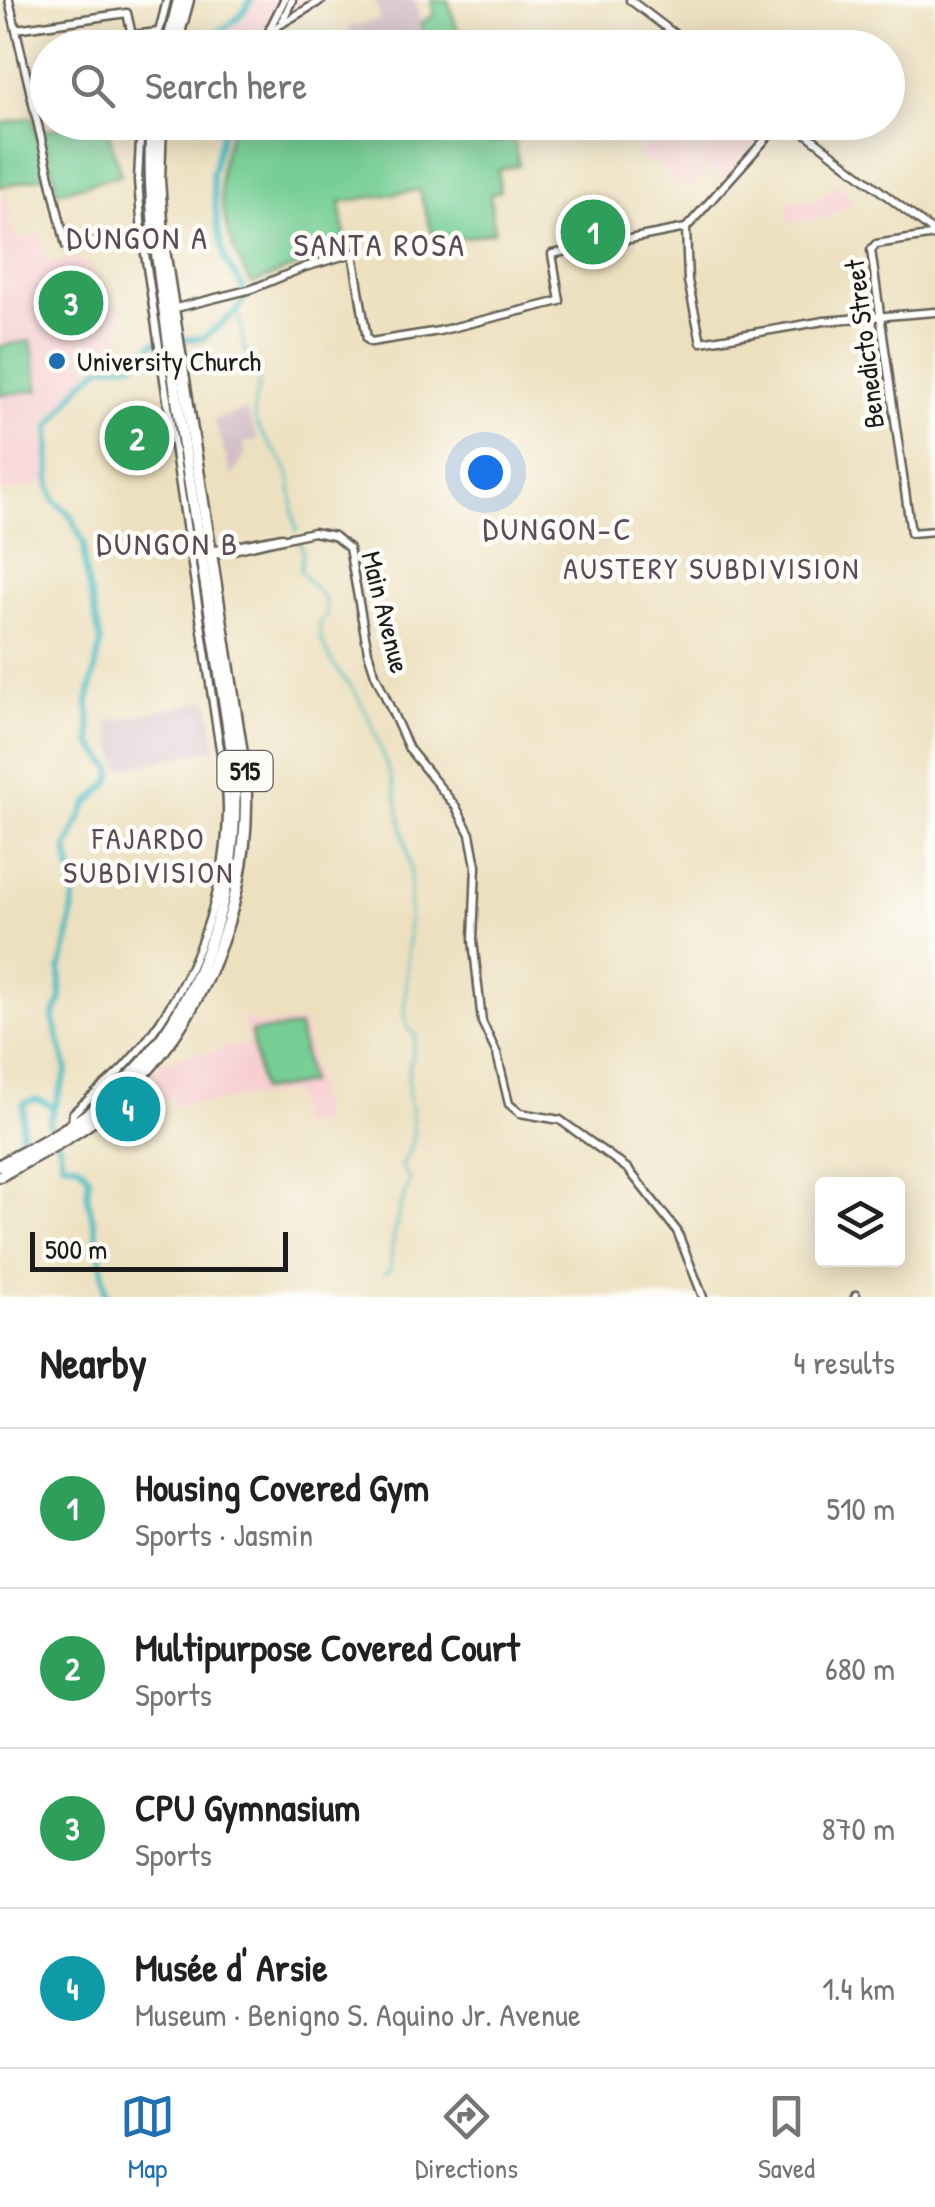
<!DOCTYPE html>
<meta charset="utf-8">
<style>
:root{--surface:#fff;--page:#f6f6f6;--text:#202124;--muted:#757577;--line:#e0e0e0;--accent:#1f6fb2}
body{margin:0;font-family:"Patrick Hand",sans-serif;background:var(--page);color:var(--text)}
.controls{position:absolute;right:30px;bottom:30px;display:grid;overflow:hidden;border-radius:10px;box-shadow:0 5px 25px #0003}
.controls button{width:90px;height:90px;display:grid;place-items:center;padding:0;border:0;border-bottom:2px solid var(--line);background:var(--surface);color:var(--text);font:50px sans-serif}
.scale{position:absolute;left:30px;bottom:25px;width:258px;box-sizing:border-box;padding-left:10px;border:5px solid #1c1c1c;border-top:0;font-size:28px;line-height:35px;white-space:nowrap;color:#1c1c1c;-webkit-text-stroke:8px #fdfcf7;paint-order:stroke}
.you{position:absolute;left:485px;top:472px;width:35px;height:35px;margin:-25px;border:8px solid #fff;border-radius:50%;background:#1a73e8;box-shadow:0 0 0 15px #1a73e833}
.badge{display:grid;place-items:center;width:65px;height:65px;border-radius:50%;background:var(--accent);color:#fff;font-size:32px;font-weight:700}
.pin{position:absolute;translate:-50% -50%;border:5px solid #fff;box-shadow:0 2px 10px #0006}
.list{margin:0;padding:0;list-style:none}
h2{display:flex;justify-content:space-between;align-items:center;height:130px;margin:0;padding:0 40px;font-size:42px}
h2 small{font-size:32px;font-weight:400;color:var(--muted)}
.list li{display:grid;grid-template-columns:65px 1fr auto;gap:30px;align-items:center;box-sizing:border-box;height:160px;padding:0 40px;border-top:2px solid var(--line)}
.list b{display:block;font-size:38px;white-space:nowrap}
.list p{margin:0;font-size:32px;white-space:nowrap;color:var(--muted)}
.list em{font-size:32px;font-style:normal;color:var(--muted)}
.icon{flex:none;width:55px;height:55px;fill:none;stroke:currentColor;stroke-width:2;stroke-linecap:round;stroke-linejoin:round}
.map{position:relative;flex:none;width:935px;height:1297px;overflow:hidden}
.search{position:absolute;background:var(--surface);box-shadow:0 5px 25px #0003;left:30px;right:30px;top:30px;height:110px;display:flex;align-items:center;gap:25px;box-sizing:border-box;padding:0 35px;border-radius:55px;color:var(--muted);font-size:38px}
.sheet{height:770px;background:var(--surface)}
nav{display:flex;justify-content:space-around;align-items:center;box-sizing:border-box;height:140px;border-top:2px solid var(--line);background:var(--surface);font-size:28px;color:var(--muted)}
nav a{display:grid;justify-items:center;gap:5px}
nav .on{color:var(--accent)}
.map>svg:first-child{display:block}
.built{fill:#f7cfd1}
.industrial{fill:#d2bdc6}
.green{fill:#76ce94;stroke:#497558;stroke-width:2.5}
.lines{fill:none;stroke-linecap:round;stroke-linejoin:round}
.stream{stroke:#4cbbc1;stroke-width:2.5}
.river{stroke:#4cbbc1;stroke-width:6}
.tertiary-casing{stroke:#656155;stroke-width:11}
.secondary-casing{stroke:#656155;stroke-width:11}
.trunk-casing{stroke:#656155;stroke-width:15}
.tertiary{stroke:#fff;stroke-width:6}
.secondary{stroke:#fff;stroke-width:6}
.trunk{stroke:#fff;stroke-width:10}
.poi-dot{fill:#1f6fb2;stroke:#fdfcf7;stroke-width:4}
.labels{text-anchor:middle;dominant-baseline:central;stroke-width:9;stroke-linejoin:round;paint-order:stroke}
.shield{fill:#fdfcf7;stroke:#605f5e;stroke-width:2.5}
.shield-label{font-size:25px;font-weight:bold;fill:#1c1c1c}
.street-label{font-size:28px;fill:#1c1c1c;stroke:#fdfcf7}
.poi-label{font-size:28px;fill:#1c1c1c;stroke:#fdfcf7;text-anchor:start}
.neighbourhood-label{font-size:30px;letter-spacing:2.5px;fill:#5b4b56;stroke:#fdfcf7}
.quarter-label{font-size:32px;letter-spacing:2.5px;fill:#5b4b56;stroke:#fdfcf7}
</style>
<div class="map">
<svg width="935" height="1297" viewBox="0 0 935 1297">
<rect width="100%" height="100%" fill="#fdfcf7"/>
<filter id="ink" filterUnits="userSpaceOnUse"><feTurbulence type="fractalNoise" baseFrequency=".01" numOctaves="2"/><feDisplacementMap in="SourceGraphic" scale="20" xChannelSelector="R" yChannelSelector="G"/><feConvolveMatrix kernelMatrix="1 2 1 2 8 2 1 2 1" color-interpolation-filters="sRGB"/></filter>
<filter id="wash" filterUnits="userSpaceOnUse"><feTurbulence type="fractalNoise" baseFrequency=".0048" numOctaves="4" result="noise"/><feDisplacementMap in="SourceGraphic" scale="40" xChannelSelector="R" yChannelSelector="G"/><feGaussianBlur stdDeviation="2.25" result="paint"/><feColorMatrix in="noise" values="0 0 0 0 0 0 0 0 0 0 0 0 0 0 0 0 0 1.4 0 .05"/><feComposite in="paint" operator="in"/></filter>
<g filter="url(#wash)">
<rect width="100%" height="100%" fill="#ede0bf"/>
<!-- built -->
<g class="built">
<polygon points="255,0 329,0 237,47 205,48 212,38 237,26"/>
<polygon points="672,123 776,123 725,180 683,149 707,172 692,188 685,181 681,186 654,159 648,165 637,155"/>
<polygon points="841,184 852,203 823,219 790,223 787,202 816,200"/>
<polygon points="7,194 15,239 42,234 48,263 71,259 92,263 97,306 119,303 124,325 118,327 123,359 93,366 66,401 47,417 43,429 46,482 0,495 0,195"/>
<polygon points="149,417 158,443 124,457 114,432"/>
<polygon points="243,1017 260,1025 304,1022 323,1124 298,1126 293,1092 175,1106 173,1097 156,1100 150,1072 161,1061 248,1043"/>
</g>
<!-- industrial -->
<g class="industrial">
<polygon points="376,0 415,0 427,47 351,47 349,27 380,20"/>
<polygon points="246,410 258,439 244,443 245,455 232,477 214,420"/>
<polygon points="209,700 216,748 120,769 108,722"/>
</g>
<!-- green -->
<g class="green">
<polygon points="431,0 448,0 463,47 428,47 421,23 434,15"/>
<polygon points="33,117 46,176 0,187 0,124"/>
<path d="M232 122 484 123 491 143 513 137 519 165 498 170 500 191 490 194 494 232 435 243 419 190 340 202 348 253 286 270 252 284C231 253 218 207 221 169 223 152 230 140 232 122Z"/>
<polygon points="79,123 106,123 121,175 58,192 42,131"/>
<polygon points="31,341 39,390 0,395 0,346"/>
<polygon points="299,1027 309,1083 261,1091 251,1032"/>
</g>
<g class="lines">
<!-- stream -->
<g class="stream">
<path d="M238 310 244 348 260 372C261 386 253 398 254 412 256 435 276 448 286 467 295 486 290 511 297 531"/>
<path d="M299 539 303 551 300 571 325 600 326 616 320 622 321 639 333 664 357 695 371 722 394 786 411 871 405 1017 408 1028 416 1036C413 1051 408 1067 408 1083 409 1117 423 1134 401 1166L410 1180C398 1211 391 1238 390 1270L384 1274"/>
</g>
<!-- river -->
<g class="river">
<path d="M202 48 203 40C224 29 239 22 251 0"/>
<polyline points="175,340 204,338 238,310 245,296 242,286 226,262 218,229 212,175 225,122"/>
<polyline points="0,1156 21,1139 24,1103 37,1099 52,1106"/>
<polyline points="106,1297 99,1244 87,1195 89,1176 79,1165 62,1162 60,1147 49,1123 67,1070 53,1017 61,1001 60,969 68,942 75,892 67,848 87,804 110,782 113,770 92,745 88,702 101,642 85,570 84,544 71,516 54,500 50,486 49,428 81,385 101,367 136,363 154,343 163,341"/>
</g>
</g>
</g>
<g filter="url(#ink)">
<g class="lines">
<!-- tertiary casing -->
<g class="tertiary-casing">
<g id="tertiary">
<polyline points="9,0 66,246 142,234"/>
<polyline points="281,24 322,0"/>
<polyline points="16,29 127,13 132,35 158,32"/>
<polyline points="155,48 167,0"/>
<polyline points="686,228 688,281 701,342 824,321 935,312"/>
<polyline points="935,235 876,244 871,250 911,533 935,531"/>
<polyline points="172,309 252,289 305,267 353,253 367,339 371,342 439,331 560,301 552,254 686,228 781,122"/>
<polyline points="211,551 282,537"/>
<polyline points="211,555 313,532 334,536 349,548 368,652 375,674 409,749 456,807 470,834 476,866 473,940 482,1022 497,1054 509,1104 520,1113 560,1120 628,1169 677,1231 703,1297"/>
<path d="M72 1124 73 1113C90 1097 109 1083 125 1066 187 999 225 905 227 814 228 786 221 757 217 730L142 234 138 180 141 122"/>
<polyline points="855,1297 856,1295"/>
</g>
</g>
<!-- secondary casing -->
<g class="secondary-casing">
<g id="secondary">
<polyline points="630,0 693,48"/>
<polyline points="270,28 284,0"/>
<polyline points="246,48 281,24 292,0"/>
<polyline points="791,122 935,233"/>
</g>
</g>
<!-- trunk casing -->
<g class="trunk-casing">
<g id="trunk">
<polyline points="167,48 179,0"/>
<polyline points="175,48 188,0"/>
<path d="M0 1165C31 1148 64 1132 93 1110 200 1026 243 890 233 759 213 623 189 487 170 351 160 275 146 199 152 122"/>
<path d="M0 1176C33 1157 68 1140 98 1117 200 1037 254 902 245 773L164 250 159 180 161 122"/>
</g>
</g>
<!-- tertiary -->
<use href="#tertiary" class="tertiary"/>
<!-- secondary -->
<use href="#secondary" class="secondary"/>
<!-- trunk -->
<use href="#trunk" class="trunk"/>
</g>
</g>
<!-- markers -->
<circle class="poi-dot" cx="57" cy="361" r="10"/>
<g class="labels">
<!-- shield labels -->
<rect class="shield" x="217.5" y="751" width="55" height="40" rx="8"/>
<g class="shield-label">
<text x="245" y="771">515</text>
</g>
<!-- street labels -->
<g class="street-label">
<text transform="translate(864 344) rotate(-97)">Benedicto Street</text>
<text transform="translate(386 612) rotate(76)">Main Avenue</text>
</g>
<!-- poi labels -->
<g class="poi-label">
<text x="77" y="361">University Church</text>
</g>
<!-- neighbourhood labels -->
<g class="neighbourhood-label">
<text x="712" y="568">AUSTERY SUBDIVISION</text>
<text x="149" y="838">FAJARDO<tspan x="149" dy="34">SUBDIVISION</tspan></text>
</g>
<!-- quarter labels -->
<g class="quarter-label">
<text x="138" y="237">DUNGON A</text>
<text x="380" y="244">SANTA ROSA</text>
<text x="558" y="528">DUNGON-C</text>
<text x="168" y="543">DUNGON B</text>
</g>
</g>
</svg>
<div class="controls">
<button><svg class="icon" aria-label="layers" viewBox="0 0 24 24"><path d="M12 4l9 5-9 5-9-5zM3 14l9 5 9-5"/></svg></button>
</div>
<div class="scale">500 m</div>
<div class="you"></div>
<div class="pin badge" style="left:593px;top:232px;background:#2e9e5b">1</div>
<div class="pin badge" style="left:137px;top:438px;background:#2e9e5b">2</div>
<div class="pin badge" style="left:71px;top:303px;background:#2e9e5b">3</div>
<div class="pin badge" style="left:128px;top:1109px;background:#0f9aa8">4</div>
<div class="search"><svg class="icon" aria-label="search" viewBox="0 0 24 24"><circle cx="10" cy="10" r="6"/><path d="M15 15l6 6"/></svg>Search here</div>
</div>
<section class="sheet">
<h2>Nearby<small>4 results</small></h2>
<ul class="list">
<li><span class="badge" style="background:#2e9e5b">1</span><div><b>Housing Covered Gym</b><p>Sports · Jasmin</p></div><em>510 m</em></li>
<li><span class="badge" style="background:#2e9e5b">2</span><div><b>Multipurpose Covered Court</b><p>Sports</p></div><em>680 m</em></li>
<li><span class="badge" style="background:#2e9e5b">3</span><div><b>CPU Gymnasium</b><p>Sports</p></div><em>870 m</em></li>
<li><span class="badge" style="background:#0f9aa8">4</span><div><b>Musée d' Arsie</b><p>Museum · Benigno S. Aquino Jr. Avenue</p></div><em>1.4 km</em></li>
</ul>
</section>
<nav>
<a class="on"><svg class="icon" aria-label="map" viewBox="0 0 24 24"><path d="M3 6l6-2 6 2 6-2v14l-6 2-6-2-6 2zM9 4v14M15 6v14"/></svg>Map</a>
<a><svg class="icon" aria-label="directions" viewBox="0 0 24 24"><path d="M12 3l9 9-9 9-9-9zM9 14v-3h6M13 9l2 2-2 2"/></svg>Directions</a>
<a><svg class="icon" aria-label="saved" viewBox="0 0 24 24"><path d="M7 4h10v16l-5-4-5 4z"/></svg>Saved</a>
</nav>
